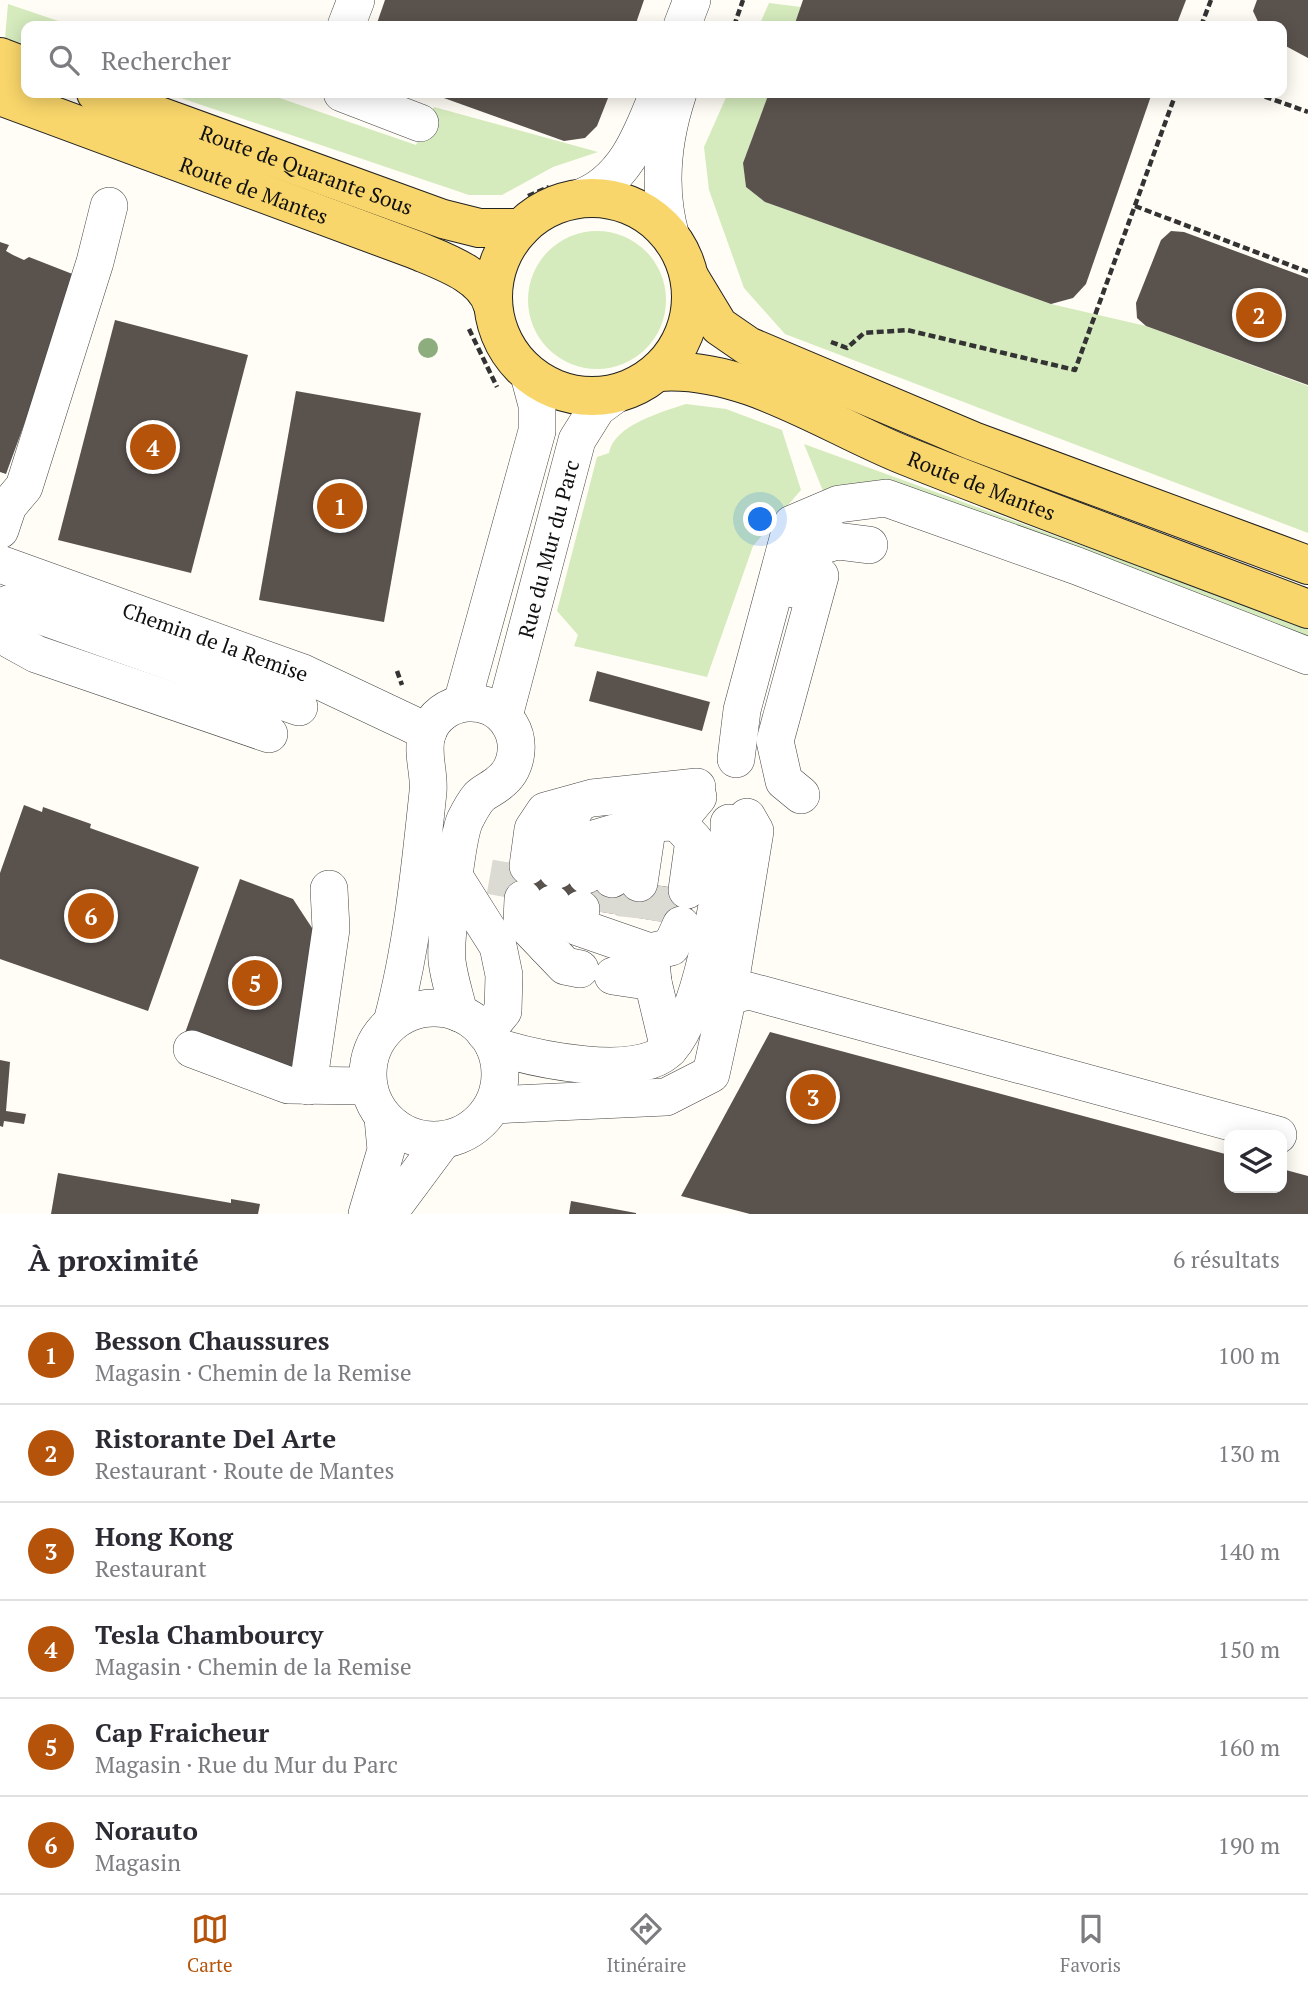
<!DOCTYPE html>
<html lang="fr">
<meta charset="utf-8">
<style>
:root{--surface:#fff;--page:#f2f2f3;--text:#2b2b33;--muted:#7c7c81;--line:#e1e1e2;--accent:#b45309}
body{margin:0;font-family:"PT Serif",serif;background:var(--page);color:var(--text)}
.controls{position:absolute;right:21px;bottom:21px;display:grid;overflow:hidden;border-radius:14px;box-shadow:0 4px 18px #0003}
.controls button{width:63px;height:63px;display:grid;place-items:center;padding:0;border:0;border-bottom:2px solid var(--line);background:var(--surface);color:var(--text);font:35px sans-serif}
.you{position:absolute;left:761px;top:520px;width:24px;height:24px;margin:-18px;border:5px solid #fff;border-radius:50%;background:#1a73e8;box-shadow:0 0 0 10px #1a73e833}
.badge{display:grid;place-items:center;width:46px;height:46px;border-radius:50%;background:var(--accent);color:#fff;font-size:23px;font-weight:700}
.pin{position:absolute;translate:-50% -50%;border:4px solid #fff;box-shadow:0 2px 7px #0006}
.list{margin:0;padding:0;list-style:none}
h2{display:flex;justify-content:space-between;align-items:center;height:91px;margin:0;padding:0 28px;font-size:30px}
h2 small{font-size:23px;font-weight:400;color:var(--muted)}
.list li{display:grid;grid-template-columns:46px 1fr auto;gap:21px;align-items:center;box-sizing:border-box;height:98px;padding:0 28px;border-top:2px solid var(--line)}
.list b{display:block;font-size:26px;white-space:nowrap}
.list p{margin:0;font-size:23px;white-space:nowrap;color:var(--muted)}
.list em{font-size:23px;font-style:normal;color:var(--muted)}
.icon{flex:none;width:38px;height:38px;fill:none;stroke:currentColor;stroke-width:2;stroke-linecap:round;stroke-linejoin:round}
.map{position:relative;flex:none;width:1308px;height:1214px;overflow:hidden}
.search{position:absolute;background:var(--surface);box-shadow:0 4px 18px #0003;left:21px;right:21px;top:21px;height:77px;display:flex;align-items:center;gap:18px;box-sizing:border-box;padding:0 24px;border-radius:14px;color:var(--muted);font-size:26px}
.sheet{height:679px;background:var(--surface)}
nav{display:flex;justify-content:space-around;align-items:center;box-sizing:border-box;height:98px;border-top:2px solid var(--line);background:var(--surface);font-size:19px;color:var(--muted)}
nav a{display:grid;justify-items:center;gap:4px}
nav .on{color:var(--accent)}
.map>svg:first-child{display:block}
.green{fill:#d5ebbd}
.building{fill:#5a524d}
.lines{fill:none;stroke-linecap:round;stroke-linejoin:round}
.minor-tunnel{stroke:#dbdad3;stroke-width:37;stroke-dasharray:37 18;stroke-linecap:butt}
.minor-casing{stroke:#444;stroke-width:38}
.major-casing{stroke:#222;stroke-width:40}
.path{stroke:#333;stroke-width:4.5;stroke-dasharray:7 3.5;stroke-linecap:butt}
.minor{stroke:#fff;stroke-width:37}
.major{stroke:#f9d66b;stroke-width:38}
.tree{fill:#8dad7f}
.labels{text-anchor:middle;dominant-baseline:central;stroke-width:7;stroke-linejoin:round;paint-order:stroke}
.street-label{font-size:21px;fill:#111;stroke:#fff}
</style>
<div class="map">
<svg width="1308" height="1214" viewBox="0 0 1308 1214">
<rect width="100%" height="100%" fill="#fffdf5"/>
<!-- green -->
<g class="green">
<polygon points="769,3 801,7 794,26 759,26"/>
<polygon points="8,4 73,26 26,26 26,45 5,38"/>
<polygon points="166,93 265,93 416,145 434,107 598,152 553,167 502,195 469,195"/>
<polygon points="728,93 769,93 743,163 746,187 765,202 1051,304 1146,326 1308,386 1308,533 785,334 744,288 709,190 704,147"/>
<circle cx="597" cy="300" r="69"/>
<path d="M686 404 726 409 782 430 801 490 753 546 707 677 574 646 578 635 557 611 597 457 609 453C614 425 662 412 686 404Z"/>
<polygon points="804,444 1308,628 1308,673 823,491"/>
</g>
<!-- building -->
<g class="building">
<polygon points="385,0 644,0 635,26 376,26"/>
<polygon points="803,0 1186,0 1176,26 794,26"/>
<polygon points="1257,0 1308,0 1308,58 1282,44 1282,26 1260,26 1253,11"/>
<polygon points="430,93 610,93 597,126 585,138 564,141"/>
<polygon points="769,93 1152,93 1086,284 1073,298 1051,304 765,202 746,187 743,163"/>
<polygon points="1171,231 1184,232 1308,278 1308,385 1146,326 1137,318 1136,303 1161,240"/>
<polygon points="0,242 9,245 6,251 13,255 24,260 29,257 75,275 77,280 6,474 0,472"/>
<polygon points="115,320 248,355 191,573 58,540"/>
<polygon points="296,391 421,413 384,622 259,600"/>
<polygon points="597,671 710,702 702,731 589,701"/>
<polygon points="24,805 42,812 43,807 91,824 90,828 199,867 148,1011 0,959 0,873"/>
<polygon points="502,862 695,891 688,926 497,895"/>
<polygon points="240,879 293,899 316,934 291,1071 185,1033"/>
<polygon points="770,1032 1229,1155 1229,1188 1282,1188 1282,1169 1308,1176 1308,1214 750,1214 681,1196"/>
<polygon points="0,1060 10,1062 6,1111 26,1114 24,1124 4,1121 3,1127 0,1126"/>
<polygon points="58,1173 231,1203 231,1199 260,1204 258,1214 51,1214"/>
<polygon points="571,1201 636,1213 636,1214 569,1214"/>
</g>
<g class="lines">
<!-- minor-tunnel -->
<g class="minor-tunnel">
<polyline points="505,897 511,863"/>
<polyline points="607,913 612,879"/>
<polyline points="635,918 639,883"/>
<polyline points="661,922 667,887"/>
</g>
<!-- minor casing -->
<g class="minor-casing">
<g id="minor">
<polyline points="346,26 356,0"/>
<polyline points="682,26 692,0"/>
<polyline points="342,93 420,123"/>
<path d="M577 199C623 184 641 137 657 96"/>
<path d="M671 237C657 188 662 141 678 93"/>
<polyline points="0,530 8,506 24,487 95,262 109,206"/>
<path id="s1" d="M0 564 303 673 428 732"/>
<polyline points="794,589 803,551 837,541 869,545"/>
<polyline points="8,604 299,707"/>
<polyline points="0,634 36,654 269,734"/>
<polyline points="462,703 537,431 537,405 529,375"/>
<path id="s2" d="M504 716 577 440 597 408 616 394"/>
<polyline points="736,759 742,710 792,524 839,504 886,498 1077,566 1308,656"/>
<polyline points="801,795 784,781 775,741 820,576"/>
<polyline points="677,822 694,840 687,890"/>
<polyline points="528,866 533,829 545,811 592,798 697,787"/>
<polyline points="557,870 563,830 579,802"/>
<polyline points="586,875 590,840 648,823"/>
<polyline points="455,878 498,946 504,975 503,1011 485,1033"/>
<polyline points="612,879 619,832"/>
<polyline points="639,883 648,823 677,822 698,797"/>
<polyline points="523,899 522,921 565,966 580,969"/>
<polyline points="581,909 578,927 650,952 653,982"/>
<polyline points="546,946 552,904"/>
<polyline points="650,952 671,947 681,925"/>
<polyline points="613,976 653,982 669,1049"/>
<polyline points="728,996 749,991 1278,1135"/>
<circle cx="434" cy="1074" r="66"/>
<path d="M392 1022C412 948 420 868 428 792 430 773 421 753 427 734 439 698 490 691 510 725 521 743 517 769 500 782 494 788 485 791 479 797 473 804 469 812 465 820 457 837 445 941 447 961 449 978 455 996 459 1013"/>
<path d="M494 1046C532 1058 639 1083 670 1048 705 1008 718 893 729 839V823"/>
<polyline points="192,1049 288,1085 368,1086"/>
<polyline points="308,1086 331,929 329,889"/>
<polyline points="493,1105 666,1097 711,1074 728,996 755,831 747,817"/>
<polyline points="367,1214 386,1150 383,1118"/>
<polyline points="388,1214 443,1140"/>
</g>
</g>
<!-- major casing -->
<g class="major-casing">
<g id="major">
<polyline points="0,57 26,67"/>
<path id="s3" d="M96 93 443 219 479 228H521"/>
<path id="s4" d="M0 96 416 250C442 261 485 275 493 306"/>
<circle cx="592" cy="297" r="99"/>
<polyline points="690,278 719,326 748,346 973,441 1308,565"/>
<path id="s5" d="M658 372C744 365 828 425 906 456 1039 509 1174 558 1308 609"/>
</g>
</g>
<!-- path -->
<g class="path">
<polyline points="734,26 743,0"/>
<polyline points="1201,26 1211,0"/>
<polyline points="1255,93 1308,112"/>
<polyline points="528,196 549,187"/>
<polyline points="1135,206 1308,272"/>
<polyline points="469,329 497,387"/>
<polyline points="831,342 847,348 864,333 907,330 1075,370 1176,93"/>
<polyline points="397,671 402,685"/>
</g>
<!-- minor -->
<use href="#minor" class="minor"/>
<!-- major -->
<use href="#major" class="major"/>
</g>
<!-- trees -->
<circle class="tree" cx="428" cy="348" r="10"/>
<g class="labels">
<!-- street labels -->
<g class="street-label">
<text stroke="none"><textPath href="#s3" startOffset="224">Route de Quarante Sous</textPath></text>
<text stroke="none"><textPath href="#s4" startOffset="271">Route de Mantes</textPath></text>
<text stroke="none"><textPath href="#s5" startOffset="346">Route de Mantes</textPath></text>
<text stroke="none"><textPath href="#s2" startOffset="173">Rue du Mur du Parc</textPath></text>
<text stroke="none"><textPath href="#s1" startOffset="229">Chemin de la Remise</textPath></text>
</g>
</g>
</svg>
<div class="controls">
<button><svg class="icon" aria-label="layers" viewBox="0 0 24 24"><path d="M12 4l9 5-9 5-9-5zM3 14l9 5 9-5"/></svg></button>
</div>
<div class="you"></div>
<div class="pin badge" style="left:340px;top:506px">1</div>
<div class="pin badge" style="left:1259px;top:315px">2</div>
<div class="pin badge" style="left:813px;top:1097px">3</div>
<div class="pin badge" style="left:153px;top:447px">4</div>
<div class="pin badge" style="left:255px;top:983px">5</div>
<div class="pin badge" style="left:91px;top:916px">6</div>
<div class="search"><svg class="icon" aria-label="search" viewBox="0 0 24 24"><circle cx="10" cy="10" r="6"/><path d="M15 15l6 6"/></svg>Rechercher</div>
</div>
<section class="sheet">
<h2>À proximité<small>6 résultats</small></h2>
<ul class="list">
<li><span class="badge">1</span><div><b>Besson Chaussures</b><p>Magasin · Chemin de la Remise</p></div><em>100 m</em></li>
<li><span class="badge">2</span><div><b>Ristorante Del Arte</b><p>Restaurant · Route de Mantes</p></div><em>130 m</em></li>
<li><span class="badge">3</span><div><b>Hong Kong</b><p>Restaurant</p></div><em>140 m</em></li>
<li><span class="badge">4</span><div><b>Tesla Chambourcy</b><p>Magasin · Chemin de la Remise</p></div><em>150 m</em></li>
<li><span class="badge">5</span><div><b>Cap Fraicheur</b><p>Magasin · Rue du Mur du Parc</p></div><em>160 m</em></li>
<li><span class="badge">6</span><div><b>Norauto</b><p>Magasin</p></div><em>190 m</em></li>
</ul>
</section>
<nav>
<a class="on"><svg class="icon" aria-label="map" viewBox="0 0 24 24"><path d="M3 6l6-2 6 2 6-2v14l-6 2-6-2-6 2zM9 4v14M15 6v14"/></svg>Carte</a>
<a><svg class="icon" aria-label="directions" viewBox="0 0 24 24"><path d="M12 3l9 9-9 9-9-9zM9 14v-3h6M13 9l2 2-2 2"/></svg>Itinéraire</a>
<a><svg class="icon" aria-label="saved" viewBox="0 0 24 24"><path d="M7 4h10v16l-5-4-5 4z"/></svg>Favoris</a>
</nav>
